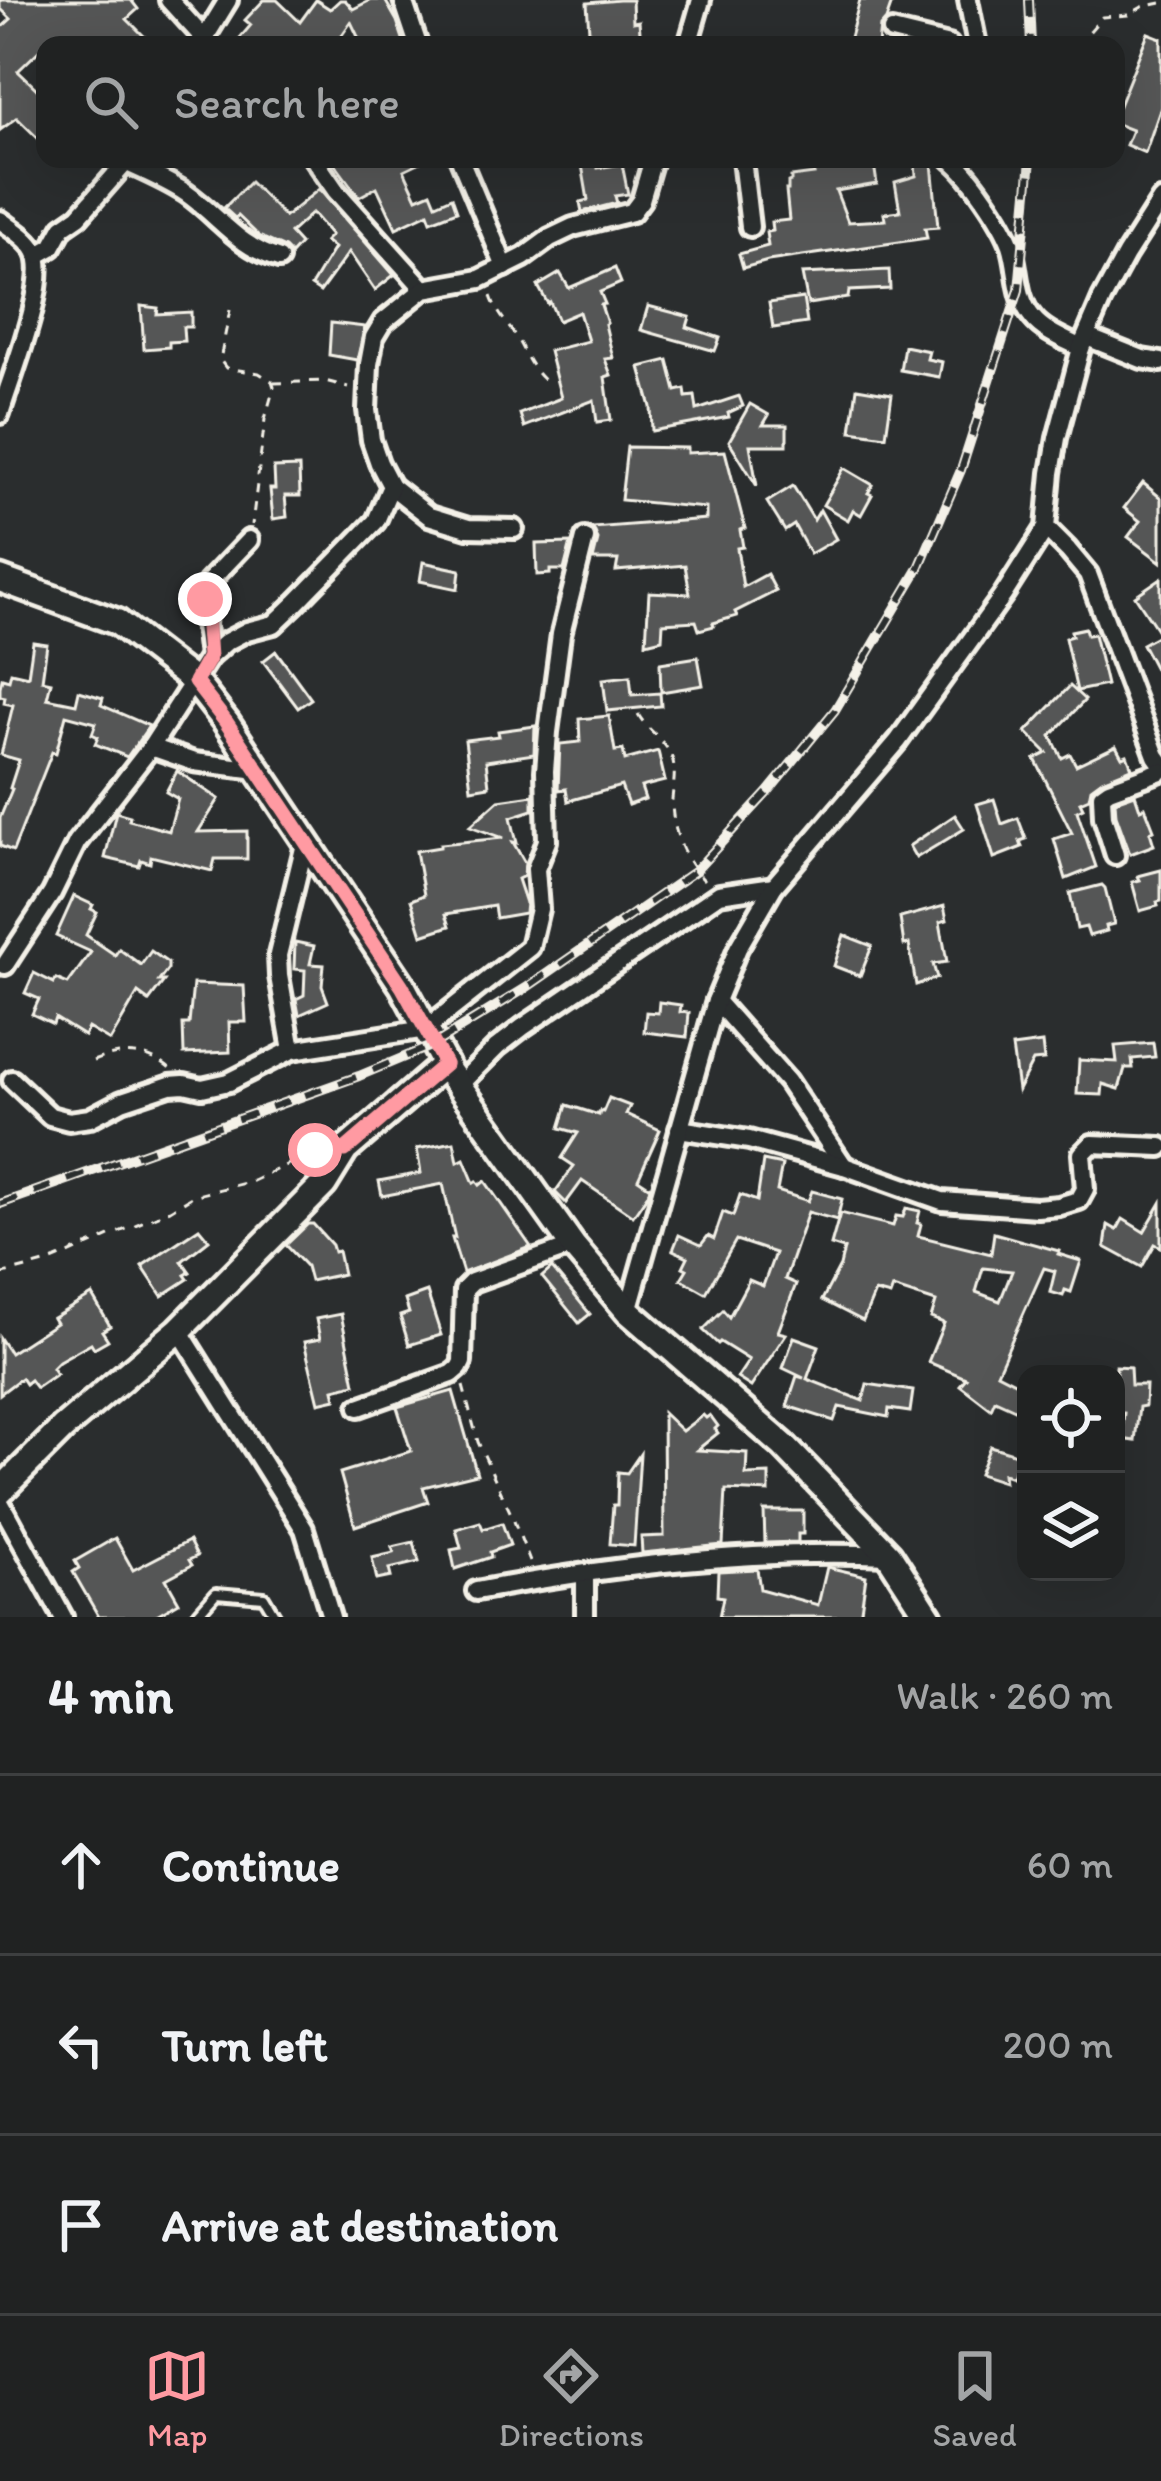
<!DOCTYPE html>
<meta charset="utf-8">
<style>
:root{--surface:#202222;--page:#282a2a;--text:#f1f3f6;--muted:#a2a4a5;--line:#3d3f40;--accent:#ff9aa2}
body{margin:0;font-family:Itim,sans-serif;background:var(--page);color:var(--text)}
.controls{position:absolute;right:36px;bottom:36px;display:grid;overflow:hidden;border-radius:24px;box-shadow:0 12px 48px #0002}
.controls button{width:108px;height:108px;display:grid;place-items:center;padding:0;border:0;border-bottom:3px solid var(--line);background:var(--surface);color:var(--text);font:60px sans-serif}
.stop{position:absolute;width:36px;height:36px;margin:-27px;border:9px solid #ff9aa2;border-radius:50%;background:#fff}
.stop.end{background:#ff9aa2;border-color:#fff;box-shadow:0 3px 12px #0008}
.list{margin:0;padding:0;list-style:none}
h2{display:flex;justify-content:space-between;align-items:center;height:156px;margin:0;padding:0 48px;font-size:51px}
h2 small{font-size:39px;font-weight:400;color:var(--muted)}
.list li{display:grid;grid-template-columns:78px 1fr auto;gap:36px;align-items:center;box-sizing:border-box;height:180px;padding:0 48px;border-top:3px solid var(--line)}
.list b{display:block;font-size:45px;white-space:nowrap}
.list em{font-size:39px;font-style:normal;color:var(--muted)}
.icon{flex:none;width:66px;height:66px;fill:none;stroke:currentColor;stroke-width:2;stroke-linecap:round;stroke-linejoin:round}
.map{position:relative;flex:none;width:1161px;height:1617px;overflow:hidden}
.search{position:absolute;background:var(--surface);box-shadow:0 12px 48px #0002;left:36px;right:36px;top:36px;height:132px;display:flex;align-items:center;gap:30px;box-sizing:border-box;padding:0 42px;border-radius:24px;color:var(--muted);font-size:45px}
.sheet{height:696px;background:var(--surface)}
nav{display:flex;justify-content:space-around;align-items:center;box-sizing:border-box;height:168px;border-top:3px solid var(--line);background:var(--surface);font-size:33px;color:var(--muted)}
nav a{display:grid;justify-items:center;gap:6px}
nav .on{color:var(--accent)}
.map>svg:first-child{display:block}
.building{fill:#555756;stroke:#f4f1e8;stroke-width:3;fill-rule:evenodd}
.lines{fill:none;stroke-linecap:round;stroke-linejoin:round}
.lane-casing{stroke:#f4f1e8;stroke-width:16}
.street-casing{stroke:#f4f1e8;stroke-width:26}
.secondary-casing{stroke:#f4f1e8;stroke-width:33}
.path{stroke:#f4f1e8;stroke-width:3;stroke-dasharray:9 9;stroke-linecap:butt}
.lane{stroke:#2a2d2e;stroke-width:8}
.street{stroke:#2a2d2e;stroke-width:16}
.secondary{stroke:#2a2d2e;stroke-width:24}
.rail-casing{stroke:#f4f1e8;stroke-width:10}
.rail{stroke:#2a2d2e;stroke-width:6;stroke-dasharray:18;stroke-linecap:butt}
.route{stroke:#ff9aa2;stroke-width:15}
</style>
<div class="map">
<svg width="1161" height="1617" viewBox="0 0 1161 1617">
<rect width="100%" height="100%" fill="#2a2d2e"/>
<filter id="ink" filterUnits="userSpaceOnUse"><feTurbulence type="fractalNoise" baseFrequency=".00833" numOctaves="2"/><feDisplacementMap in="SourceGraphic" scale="24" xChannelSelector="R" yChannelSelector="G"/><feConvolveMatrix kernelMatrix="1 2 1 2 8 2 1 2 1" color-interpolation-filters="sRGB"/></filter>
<g filter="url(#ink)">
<!-- building -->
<g class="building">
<polygon points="0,0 131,0 138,9 127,19 153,45 45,45 18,71 45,97 45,145 17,118 0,130 0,29 11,19 0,8"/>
<polygon points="264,0 277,0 300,22 316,0 330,9 340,0 345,0 353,9 371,0 385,0 397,21 405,45 362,45 351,22 335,45 234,45 251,25 245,20"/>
<polygon points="619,0 632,0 633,22 639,21 641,43 590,45 587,3"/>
<polygon points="860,0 893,0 886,20 880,27 878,45 848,45"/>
<polygon points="1148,33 1161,38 1161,107 1145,153 1126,145 1132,130 1116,124 1116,113"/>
<polygon points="331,159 427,159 404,170 417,198 431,192 436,204 452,197 457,211 431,221 428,213 396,228 377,187 359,197"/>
<polygon points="597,162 598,168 622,164 628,194 615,196 617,203 582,212 580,202 588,200 582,165"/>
<polygon points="932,163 938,227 925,228 927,238 768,261 743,268 739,254 768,246 766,232 772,231 771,222 789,220 786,190 788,190 788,182 791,181 791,177 814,174 813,170 874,164 877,184 836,191 848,222 885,220 884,213 900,211 895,182 916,176 915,164"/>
<polygon points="250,182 285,217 319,189 394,275 375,290 349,252 320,292 311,286 334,248 325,241 331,235 312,213 290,233 300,244 291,254 285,248 259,236 238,216 235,218 224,208"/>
<polygon points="615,268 621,283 600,292 605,304 601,305 607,323 605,324 613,358 605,359 611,375 605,377 611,420 597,422 594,400 524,427 520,414 561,398 549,351 588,341 579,312 558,321 550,302 548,304 538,286 560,273 569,288"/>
<polygon points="889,270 890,289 849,291 848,298 808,304 802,274"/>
<polygon points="803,298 807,323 773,328 769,303"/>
<polygon points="141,306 158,308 157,314 191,312 191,327 183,327 184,341 169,342 169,347 144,349"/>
<polygon points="648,306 690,317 687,327 720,338 715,351 641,330"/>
<polygon points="331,323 365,327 357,360 329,355"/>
<polygon points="904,346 929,351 927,359 942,362 939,377 900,370"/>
<polygon points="668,360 676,391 685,389 686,397 695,396 697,410 739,396 743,406 728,413 729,417 652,431 651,407 640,367"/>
<polygon points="857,388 892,394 886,436 851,431"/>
<polygon points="750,404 769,415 763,425 787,425 787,445 750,445 757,486 729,441"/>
<polygon points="627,447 687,448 687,453 725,451 745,528 740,530 743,547 737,548 743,587 767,574 776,591 735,612 737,616 713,623 714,626 699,630 696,621 663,623 662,639 646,643 649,592 690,594 685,565 616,571 618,560 593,560 598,540 592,528 706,519 706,508 621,500"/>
<polygon points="299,467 300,496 285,496 287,517 273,519 270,489 275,489 274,468"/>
<polygon points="844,468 873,485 868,493 872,495 861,515 853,510 848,520 823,505"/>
<polygon points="1143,483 1161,498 1161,562 1128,537 1140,521 1124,508"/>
<polygon points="793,486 814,520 820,510 836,539 810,554 794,525 785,531 767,502"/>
<polygon points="571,543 564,570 550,570 550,574 537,575 536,544"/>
<polygon points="423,562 460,570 458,589 420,581"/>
<polygon points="1161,578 1161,680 1142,644 1160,634 1135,596"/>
<polygon points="1085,628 1087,635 1094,634 1106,685 1077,691 1065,638 1072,636 1071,631"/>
<polygon points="33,642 47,644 42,680 51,682 47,698 76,704 79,691 103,698 101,705 149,726 127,757 95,744 98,737 92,734 96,723 66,715 56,753 52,752 13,851 0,846 0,818 12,789 10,788 19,760 1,755 13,705 4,703 5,697 0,696 0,687 2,678 9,680 11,672 28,676"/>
<polygon points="276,651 311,699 298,708 263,661"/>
<polygon points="698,657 703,685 661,692 660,663"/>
<polygon points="630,676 632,695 660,693 661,706 607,711 603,679"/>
<polygon points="1070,686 1085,700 1051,736 1062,758 1070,754 1076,765 1116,746 1122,757 1127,755 1132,768 1102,780 1091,788 1089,798 1080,802 1083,808 1077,811 1096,867 1066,879 1054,839 1072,833 1035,759 1047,753 1026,732"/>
<polygon points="609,716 615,751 623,750 625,760 658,751 665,781 641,787 645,799 628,805 621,786 568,801 566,789 558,790 560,744 580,742 579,719"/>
<polygon points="535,726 534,754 486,761 489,786 471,789 465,740 499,736 498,731"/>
<polygon points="177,771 219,799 198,832 247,831 247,859 215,859 212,871 151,856 150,863 141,860 139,866 105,858 116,812 130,816 129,820 169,831 178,799 166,792"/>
<polygon points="1135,794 1140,809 1145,807 1154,830 1150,832 1154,845 1130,854 1116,815 1115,801"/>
<polygon points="533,795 533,810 511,817 517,843 513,842 525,863 524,876 518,879 526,903 525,913 496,918 494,906 446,914 450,926 422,935 411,900 424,895 416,851 440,847 440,844 503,838 470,826 499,800"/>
<polygon points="994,799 1002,824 1018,818 1026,839 1020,841 1022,847 994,858 977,804"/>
<polygon points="955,815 964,829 916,858 909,846"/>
<polygon points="1161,870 1161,901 1157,902 1158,906 1140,911 1132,882 1140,880 1138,876"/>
<polygon points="1102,885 1105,888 1114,924 1106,926 1107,931 1089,936 1086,927 1077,929 1070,893"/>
<polygon points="74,896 93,905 91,909 97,912 86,935 115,955 119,949 141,965 151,951 168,963 168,969 159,981 164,981 149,1001 138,993 110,1041 88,1028 84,1036 55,1018 53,1024 32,1014 39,999 25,993 34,973 54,983 56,979 68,984 91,952 56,936"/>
<polygon points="944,906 947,920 940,922 947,962 933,964 937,978 916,985 909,944 904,945 900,918"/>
<polygon points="844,935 872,946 860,976 834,966"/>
<polygon points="295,942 314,946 310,964 324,965 322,986 328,1002 299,1015 296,999 304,995 305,970 294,969"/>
<polygon points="193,984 244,986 246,1022 229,1022 230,1052 184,1054 183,1024 189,1024"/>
<polygon points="659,1002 681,1005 680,1012 689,1013 687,1037 644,1032 646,1012 658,1013"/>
<polygon points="1042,1043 1044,1060 1033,1061 1018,1090 1012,1047"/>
<polygon points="1153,1043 1155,1057 1132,1059 1133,1068 1125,1068 1119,1089 1103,1084 1102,1095 1077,1094 1079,1060 1117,1062 1115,1046"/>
<polygon points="609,1098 630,1106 626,1114 660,1130 638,1179 650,1187 648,1194 633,1216 582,1181 566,1203 555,1192 574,1166 562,1158 578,1133 560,1128 567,1105 599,1115 600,1111 603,1112"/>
<polygon points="454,1142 458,1162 464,1159 474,1183 477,1181 480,1185 485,1181 531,1247 463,1273 452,1238 455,1238 443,1184 382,1196 379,1181 421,1173 417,1149"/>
<polygon points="763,1161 782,1165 777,1191 808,1201 812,1191 842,1199 837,1220 808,1212 785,1279 796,1284 778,1332 786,1334 751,1387 737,1378 749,1360 720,1342 718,1344 703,1330 723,1310 729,1317 749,1280 763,1286 775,1253 736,1240 706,1293 681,1279 687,1269 683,1267 688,1257 673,1250 679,1235 701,1245 708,1236 714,1239 723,1212 733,1216 740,1195 757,1201"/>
<polygon points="1161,1203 1161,1247 1155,1244 1142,1267 1105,1247 1108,1225 1117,1230 1123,1219 1144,1232"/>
<path d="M906 1208 920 1211 917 1223 921 1224 918 1236 991 1254 994 1233 1059 1251 1058 1254 1081 1261 1071 1292 1065 1290 1063 1296 1050 1292 1055 1271 1044 1268 997 1373 1026 1388V1414L995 1400 991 1409 960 1385 966 1378 928 1362 944 1323 931 1318 936 1302 893 1288 890 1296 875 1292 863 1321 822 1300 840 1266 844 1249 831 1245 840 1213 893 1226 896 1216 903 1217ZM983 1268 1012 1271 1000 1301 976 1292Z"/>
<polygon points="308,1224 313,1224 332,1245 334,1252 338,1251 343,1274 310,1281 306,1266 286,1245"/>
<polygon points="199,1228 209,1240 182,1261 190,1272 185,1275 188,1279 162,1296 142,1266"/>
<polygon points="552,1268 590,1314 579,1323 542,1277"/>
<polygon points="427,1292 441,1335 409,1345 400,1316 409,1313 405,1300"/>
<polygon points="92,1295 110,1326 102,1331 108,1340 94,1348 91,1343 59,1361 52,1368 56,1374 36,1388 30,1380 25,1384 21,1378 0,1394 0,1338 10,1353 56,1323 53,1318"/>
<polygon points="341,1314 355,1384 334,1389 336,1399 319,1403 304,1342 320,1339 316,1319"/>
<polygon points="794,1337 819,1346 807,1379 863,1401 867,1384 913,1391 910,1412 889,1409 888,1417 839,1407 834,1421 787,1406 797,1376 804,1378 783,1368"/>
<polygon points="1116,1366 1130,1367 1131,1385 1146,1385 1145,1406 1139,1407 1135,1441 1121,1439 1124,1413 1116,1412"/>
<polygon points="453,1391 477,1474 423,1487 428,1502 355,1526 340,1473 411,1451 397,1407"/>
<polygon points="663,1413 682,1431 703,1415 706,1418 710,1415 718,1426 715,1429 718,1433 697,1450 747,1453 746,1475 769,1474 769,1492 726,1490 723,1545 642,1553 641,1537 664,1536"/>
<polygon points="990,1446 1019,1455 1012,1477 1003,1474 1004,1482 979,1474"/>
<polygon points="640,1454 634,1546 610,1544 613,1505 617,1505 618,1472 627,1473"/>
<polygon points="764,1511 803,1511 803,1534 798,1534 798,1542 765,1543"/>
<polygon points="480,1522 483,1529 502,1523 510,1545 490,1552 491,1557 455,1569 451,1550 461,1548 456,1529"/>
<polygon points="115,1538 133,1570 189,1541 197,1556 189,1560 192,1565 166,1579 179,1602 153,1617 99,1617 73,1572 79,1568 75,1561"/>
<polygon points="414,1542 419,1562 389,1569 391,1577 377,1580 372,1558 394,1553 392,1547"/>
<polygon points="827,1567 866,1576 860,1617 719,1617 723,1597 717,1596 718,1571 757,1569 760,1589 818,1605"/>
</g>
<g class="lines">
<!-- lane casing -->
<g class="lane-casing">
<polyline id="lane" points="195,1617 216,1593 264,1597 276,1617"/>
</g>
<!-- street casing -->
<g class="street-casing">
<g id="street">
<polyline points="169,0 210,45"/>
<polyline points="403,0 418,45"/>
<polyline points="968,0 977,45"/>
<polyline points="892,31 949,45"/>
<polyline points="201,44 228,0"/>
<polyline points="688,45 701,0"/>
<polyline points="314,159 336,191 424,289"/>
<polyline points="460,159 505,267"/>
<polyline points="742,159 750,227"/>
<path d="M951 159C971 175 1002 221 1011 245 1019 269 1015 297 1033 318 1044 332 1066 340 1081 348"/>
<path d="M127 163C147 172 168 181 186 193 220 217 237 246 279 259"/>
<path d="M0 220C12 229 28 238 35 251 51 280 10 379 0 414"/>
<polyline points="38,255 52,247 63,227 79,216 129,159"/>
<polyline points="1087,337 1142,359 1161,362"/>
<polyline points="391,486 429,516 468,528 514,529"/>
<polyline points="1046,528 1068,550 1088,574 1156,756 1161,763"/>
<polyline points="209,657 205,625 208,583 249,540"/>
<polyline points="151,747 194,762 258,770"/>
<polyline points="1115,855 1103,817 1102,795 1109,790 1161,771"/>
<polyline points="5,965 52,893 77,842 151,747 209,657 226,642 247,631 274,624 296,603 376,521 391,486 379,463 371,440 367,410 369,364 374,337 383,322 424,289 480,279 524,257 550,238 573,227 632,212 641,200 653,159"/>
<polyline points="716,1001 787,1081 844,1166"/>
<polyline points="292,1050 279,976 278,955 306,840"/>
<polyline points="12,1080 50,1116 69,1121 90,1118 122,1101 170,1085 184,1084 202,1088 229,1082 292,1050 426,1029 530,947 539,909 536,869 547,841 545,771 548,732 561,634 585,538"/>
<polyline points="459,1085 497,1047 523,1027 719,894 774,886"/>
<polyline points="679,1129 749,1140 844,1166 942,1201 1037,1208 1059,1206 1079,1200 1085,1189 1082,1154 1092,1144 1161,1147"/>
<polyline points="628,1311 716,1001 738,948 774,886 898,741 1004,594 1046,528 1051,473 1057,438 1081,348 1102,299 1126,255 1161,200"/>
<polyline points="179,1330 304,1529 331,1617"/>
<polyline points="359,1407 452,1374 459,1368 462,1362 464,1290 472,1282 573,1246"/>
<polyline points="0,1502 63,1617"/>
<polyline points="585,1575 585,1617"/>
<path d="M476 1591C612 1566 751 1549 889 1555"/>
</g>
</g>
<!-- secondary casing -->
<g class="secondary-casing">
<g id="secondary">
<polyline points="0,579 117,622 195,682 226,722 402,985 449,1072 573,1246 628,1311 783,1445 889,1555 929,1617"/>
<polyline points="0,1491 63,1428 179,1330 324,1184 345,1150 445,1064"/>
</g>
</g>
<!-- path -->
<g class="path">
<polyline points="1078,45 1102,17 1128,15 1142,7 1161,3"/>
<path d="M491 296C496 312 508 324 517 339 526 354 531 369 545 381"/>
<polyline points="230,310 220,360 226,368 259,373 272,381 274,387 265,419 252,525"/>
<polyline points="274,383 325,381 348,387"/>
<path d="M638 714C648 732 667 740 673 761 676 775 673 786 672 800 672 829 683 859 704 880"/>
<path d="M93 1061C120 1050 147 1050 170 1069"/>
<polyline points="0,1275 52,1261 170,1210 193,1196 253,1181 319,1149"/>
<polyline points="463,1386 478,1442 512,1516 530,1562"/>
</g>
<!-- lane -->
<use href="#lane" class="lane"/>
<!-- street -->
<use href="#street" class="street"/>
<!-- secondary -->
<use href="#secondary" class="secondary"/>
<!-- rail casing -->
<g class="rail-casing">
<g id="rail">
<polyline points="1029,0 1031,45"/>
<polyline points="0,1204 359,1076 433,1045 526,988 695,871 767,793 835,710 919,568 961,470 1019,290 1031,159"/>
</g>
</g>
<!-- rail -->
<use href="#rail" class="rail"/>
</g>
</g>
<g class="lines" filter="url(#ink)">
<!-- route -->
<polyline class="route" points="205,599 209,657 195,682 226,722 402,986 445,1064 345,1150 331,1147 315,1150"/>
</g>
</svg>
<div class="controls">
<button><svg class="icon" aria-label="locate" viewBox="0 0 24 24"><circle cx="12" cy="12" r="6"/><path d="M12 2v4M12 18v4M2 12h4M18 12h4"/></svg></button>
<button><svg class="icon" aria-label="layers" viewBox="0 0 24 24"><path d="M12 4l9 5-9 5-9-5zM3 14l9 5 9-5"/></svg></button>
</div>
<div class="stop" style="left:315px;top:1150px"></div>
<div class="stop end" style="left:205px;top:599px"></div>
<div class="search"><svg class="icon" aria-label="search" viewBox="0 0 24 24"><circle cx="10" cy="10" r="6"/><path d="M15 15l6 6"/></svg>Search here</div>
</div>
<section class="sheet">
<h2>4 min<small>Walk · 260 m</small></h2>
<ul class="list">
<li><svg class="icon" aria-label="ahead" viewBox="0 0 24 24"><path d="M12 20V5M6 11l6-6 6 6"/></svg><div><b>Continue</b></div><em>60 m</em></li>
<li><svg class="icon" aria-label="left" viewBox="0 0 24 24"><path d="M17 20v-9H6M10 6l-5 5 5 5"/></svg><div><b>Turn left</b></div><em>200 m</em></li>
<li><svg class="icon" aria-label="arrive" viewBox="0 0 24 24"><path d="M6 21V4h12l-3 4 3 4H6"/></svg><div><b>Arrive at destination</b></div></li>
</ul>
</section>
<nav>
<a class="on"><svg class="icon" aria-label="map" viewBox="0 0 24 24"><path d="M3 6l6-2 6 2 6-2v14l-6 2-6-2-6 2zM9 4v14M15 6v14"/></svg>Map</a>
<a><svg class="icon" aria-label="directions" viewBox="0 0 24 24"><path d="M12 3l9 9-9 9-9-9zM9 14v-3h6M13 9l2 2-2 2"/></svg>Directions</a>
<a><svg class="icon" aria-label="saved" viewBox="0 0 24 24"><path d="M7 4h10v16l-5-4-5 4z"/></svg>Saved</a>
</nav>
